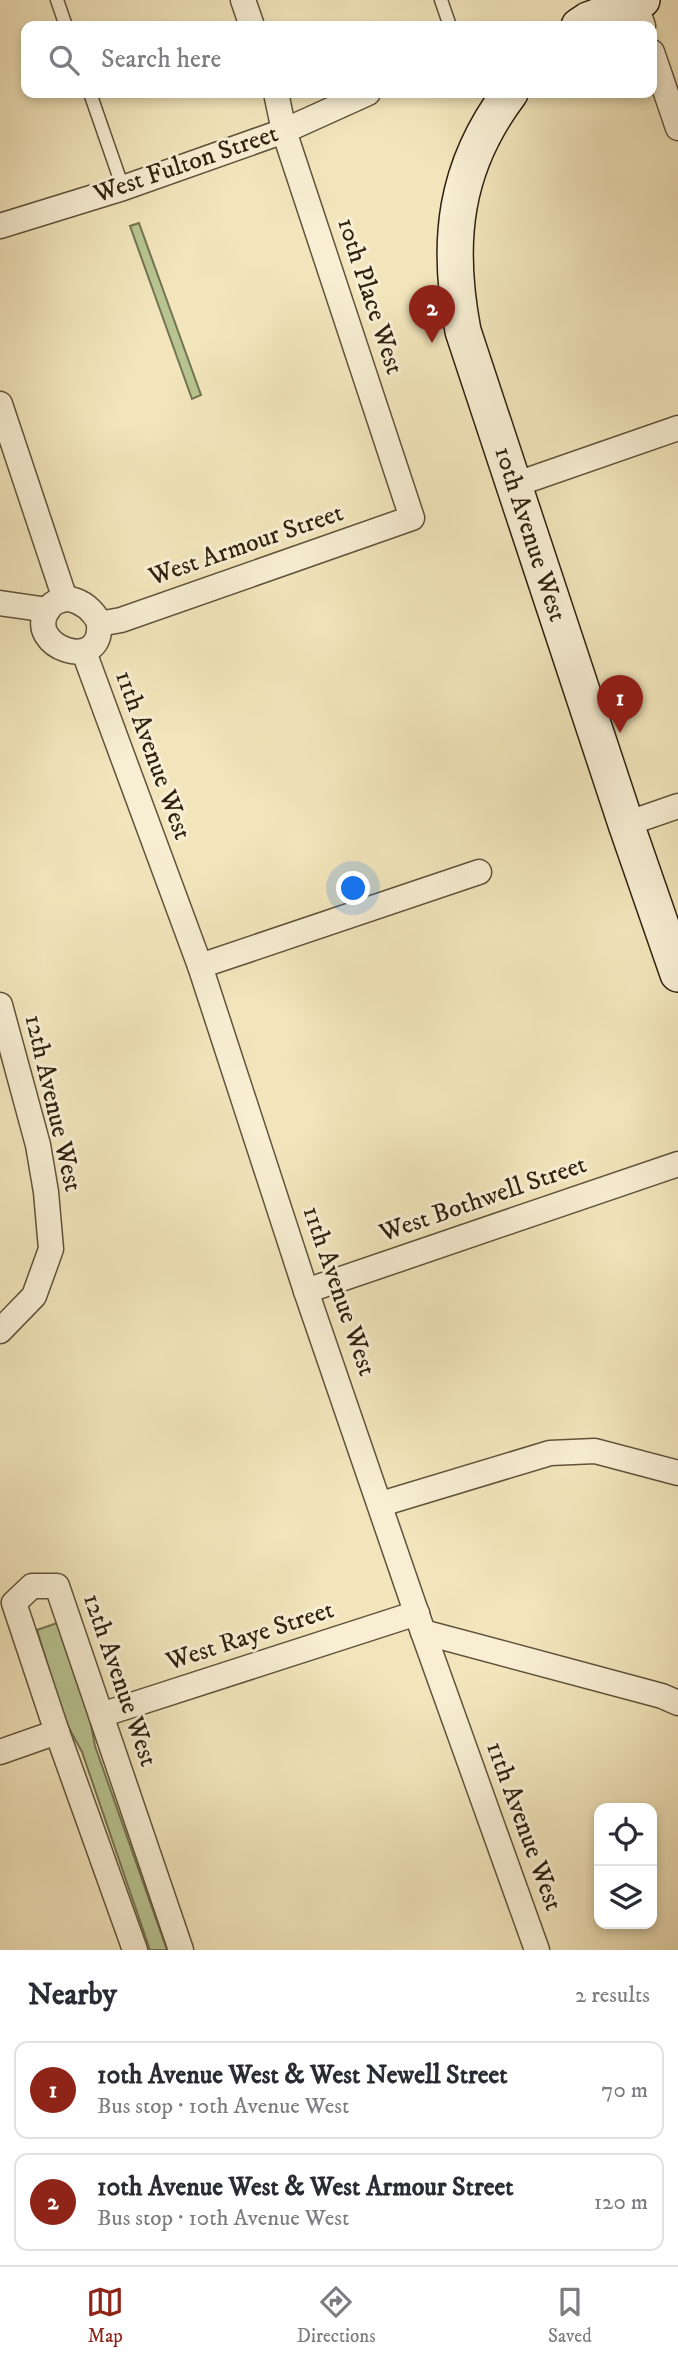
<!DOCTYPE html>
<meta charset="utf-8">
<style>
:root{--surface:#fff;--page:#f2f2f3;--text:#2b2b33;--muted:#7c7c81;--line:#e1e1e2;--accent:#8f2418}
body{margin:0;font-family:"IM FELL DW Pica",serif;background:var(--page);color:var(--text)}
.controls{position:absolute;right:21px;bottom:21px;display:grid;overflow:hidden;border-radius:14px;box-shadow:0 4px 10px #0003}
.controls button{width:63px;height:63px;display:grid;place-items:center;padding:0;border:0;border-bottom:2px solid var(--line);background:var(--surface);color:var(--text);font:35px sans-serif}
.you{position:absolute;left:354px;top:889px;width:24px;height:24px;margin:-18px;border:5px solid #fff;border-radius:50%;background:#1a73e8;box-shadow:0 0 0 10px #1a73e833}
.badge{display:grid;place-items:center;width:46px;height:46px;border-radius:50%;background:var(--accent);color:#fff;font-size:23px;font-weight:700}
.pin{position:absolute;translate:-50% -58px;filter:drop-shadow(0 2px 4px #0008)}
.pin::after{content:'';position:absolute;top:37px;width:24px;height:21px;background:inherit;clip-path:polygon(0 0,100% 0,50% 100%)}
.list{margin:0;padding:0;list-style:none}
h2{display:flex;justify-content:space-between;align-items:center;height:91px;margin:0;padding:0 28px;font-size:30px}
h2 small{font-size:23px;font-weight:400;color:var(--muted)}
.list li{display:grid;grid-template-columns:46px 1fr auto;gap:21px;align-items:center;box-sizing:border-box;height:98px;margin:0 14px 14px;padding:0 14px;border:2px solid var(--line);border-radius:14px}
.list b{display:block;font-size:26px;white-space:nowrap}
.list p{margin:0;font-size:23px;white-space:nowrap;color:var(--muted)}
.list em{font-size:23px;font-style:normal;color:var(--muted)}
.icon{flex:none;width:38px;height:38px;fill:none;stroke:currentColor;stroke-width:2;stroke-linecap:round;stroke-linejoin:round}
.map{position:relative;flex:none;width:678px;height:1950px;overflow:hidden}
.search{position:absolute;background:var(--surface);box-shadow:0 4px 10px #0003;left:21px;right:21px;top:21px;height:77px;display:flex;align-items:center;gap:18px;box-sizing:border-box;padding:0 24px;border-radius:14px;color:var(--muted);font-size:26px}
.sheet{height:315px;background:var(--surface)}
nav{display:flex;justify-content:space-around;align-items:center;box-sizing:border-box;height:98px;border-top:2px solid var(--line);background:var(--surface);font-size:19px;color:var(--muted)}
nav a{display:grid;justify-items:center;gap:4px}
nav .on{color:var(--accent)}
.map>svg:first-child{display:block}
.green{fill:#b8c592;stroke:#747451;stroke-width:2}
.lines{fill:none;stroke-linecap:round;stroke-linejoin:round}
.lane-casing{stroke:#60533b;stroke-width:15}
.street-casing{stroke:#60533b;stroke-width:27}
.secondary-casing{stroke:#2f2210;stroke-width:38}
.lane{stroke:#f7eed3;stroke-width:12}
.street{stroke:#f7eed3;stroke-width:24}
.secondary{stroke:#f7eed3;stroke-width:35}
.labels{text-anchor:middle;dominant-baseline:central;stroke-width:6;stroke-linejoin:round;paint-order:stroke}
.street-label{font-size:26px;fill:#2f2210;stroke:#f7eed3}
</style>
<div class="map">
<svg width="678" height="1950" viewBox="0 0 678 1950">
<rect width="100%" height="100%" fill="#f2e5bb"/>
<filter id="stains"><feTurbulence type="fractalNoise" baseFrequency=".00286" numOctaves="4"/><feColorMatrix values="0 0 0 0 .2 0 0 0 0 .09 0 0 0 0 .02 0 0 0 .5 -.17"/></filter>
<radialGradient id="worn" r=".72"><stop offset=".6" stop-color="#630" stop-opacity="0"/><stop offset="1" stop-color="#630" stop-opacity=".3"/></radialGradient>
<!-- green -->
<g class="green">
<polygon points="139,223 201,395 192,399 130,226"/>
<polygon points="57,1623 87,1704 95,1746 167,1950 150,1950 82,1752 64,1719 37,1630"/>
</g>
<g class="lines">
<!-- lane casing -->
<g class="lane-casing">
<g id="lane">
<polyline points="57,0 66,26"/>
<polyline points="441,0 450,26"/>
<polyline points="90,93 123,188"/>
</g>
</g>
<!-- street casing -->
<g class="street-casing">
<g id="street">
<polyline points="243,0 252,26"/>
<polyline points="635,3 643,26"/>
<polyline points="652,52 678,128"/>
<polyline points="0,226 123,188 284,131 368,93"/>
<polyline points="0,404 65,599"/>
<polyline points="514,485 678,428"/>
<path d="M70 599C83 602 92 609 99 622 104 676 25 646 47 611 52 602 60 599 70 599Z"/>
<polyline points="0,603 48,610"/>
<polyline points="99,624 121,620 412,518 284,131 276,93"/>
<polyline points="84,652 200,966 306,1291 423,1632 537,1950"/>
<polyline points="626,824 678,806"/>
<polyline points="200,966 479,872"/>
<polyline points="0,1005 38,1145 46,1192 51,1249 34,1296 0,1331"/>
<polyline points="306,1291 678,1164"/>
<polyline points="381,1504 550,1453 595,1451 678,1473"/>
<polyline points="423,1632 662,1696 678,1703"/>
<polyline points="101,1715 417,1613"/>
<polyline points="0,1752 57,1732"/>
<polyline points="135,1950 57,1732 14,1603 32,1586 57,1586 181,1950"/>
</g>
</g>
<!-- secondary casing -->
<g class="secondary-casing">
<g id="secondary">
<polyline points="579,26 588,20 642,0"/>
<path d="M510 93C454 167 446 242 463 331L626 824 678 974"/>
</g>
</g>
<!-- lane -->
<use href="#lane" class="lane"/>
<!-- street -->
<use href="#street" class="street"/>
<!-- secondary -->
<use href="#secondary" class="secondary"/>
</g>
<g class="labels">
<!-- street labels -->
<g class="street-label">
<text transform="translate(186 164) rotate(-19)">West Fulton Street</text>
<text transform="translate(370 296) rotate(72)">10th Place West</text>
<text transform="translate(530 534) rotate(72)">10th Avenue West</text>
<text transform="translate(246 545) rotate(-19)">West Armour Street</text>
<text transform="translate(153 755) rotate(70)">11th Avenue West</text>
<text transform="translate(53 1103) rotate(77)">12th Avenue West</text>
<text transform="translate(483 1199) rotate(-19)">West Bothwell Street</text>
<text transform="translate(339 1291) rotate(71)">11th Avenue West</text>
<text transform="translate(250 1636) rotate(-18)">West Raye Street</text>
<text transform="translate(120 1680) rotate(71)">12th Avenue West</text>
<text transform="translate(524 1826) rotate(70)">11th Avenue West</text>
</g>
</g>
<rect width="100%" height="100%" filter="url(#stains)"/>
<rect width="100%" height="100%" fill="url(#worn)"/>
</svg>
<div class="controls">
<button><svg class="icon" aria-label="locate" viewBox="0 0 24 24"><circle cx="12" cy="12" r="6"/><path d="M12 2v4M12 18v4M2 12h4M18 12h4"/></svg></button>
<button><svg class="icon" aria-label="layers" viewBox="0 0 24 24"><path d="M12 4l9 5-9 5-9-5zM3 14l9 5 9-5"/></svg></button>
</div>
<div class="you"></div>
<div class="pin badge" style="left:620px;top:733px">1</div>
<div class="pin badge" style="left:432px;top:343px">2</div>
<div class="search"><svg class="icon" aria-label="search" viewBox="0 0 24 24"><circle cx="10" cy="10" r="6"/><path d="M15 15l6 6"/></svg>Search here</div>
</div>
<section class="sheet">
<h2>Nearby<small>2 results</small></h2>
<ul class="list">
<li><span class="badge">1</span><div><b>10th Avenue West &amp; West Newell Street</b><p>Bus stop · 10th Avenue West</p></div><em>70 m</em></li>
<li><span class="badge">2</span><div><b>10th Avenue West &amp; West Armour Street</b><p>Bus stop · 10th Avenue West</p></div><em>120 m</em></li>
</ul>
</section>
<nav>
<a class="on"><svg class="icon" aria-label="map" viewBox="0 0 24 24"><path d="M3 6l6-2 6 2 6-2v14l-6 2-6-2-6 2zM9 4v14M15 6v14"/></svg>Map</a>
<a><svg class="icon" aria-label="directions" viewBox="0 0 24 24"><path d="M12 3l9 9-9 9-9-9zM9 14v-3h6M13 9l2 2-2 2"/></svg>Directions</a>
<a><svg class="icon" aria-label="saved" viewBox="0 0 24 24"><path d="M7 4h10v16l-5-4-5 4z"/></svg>Saved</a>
</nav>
